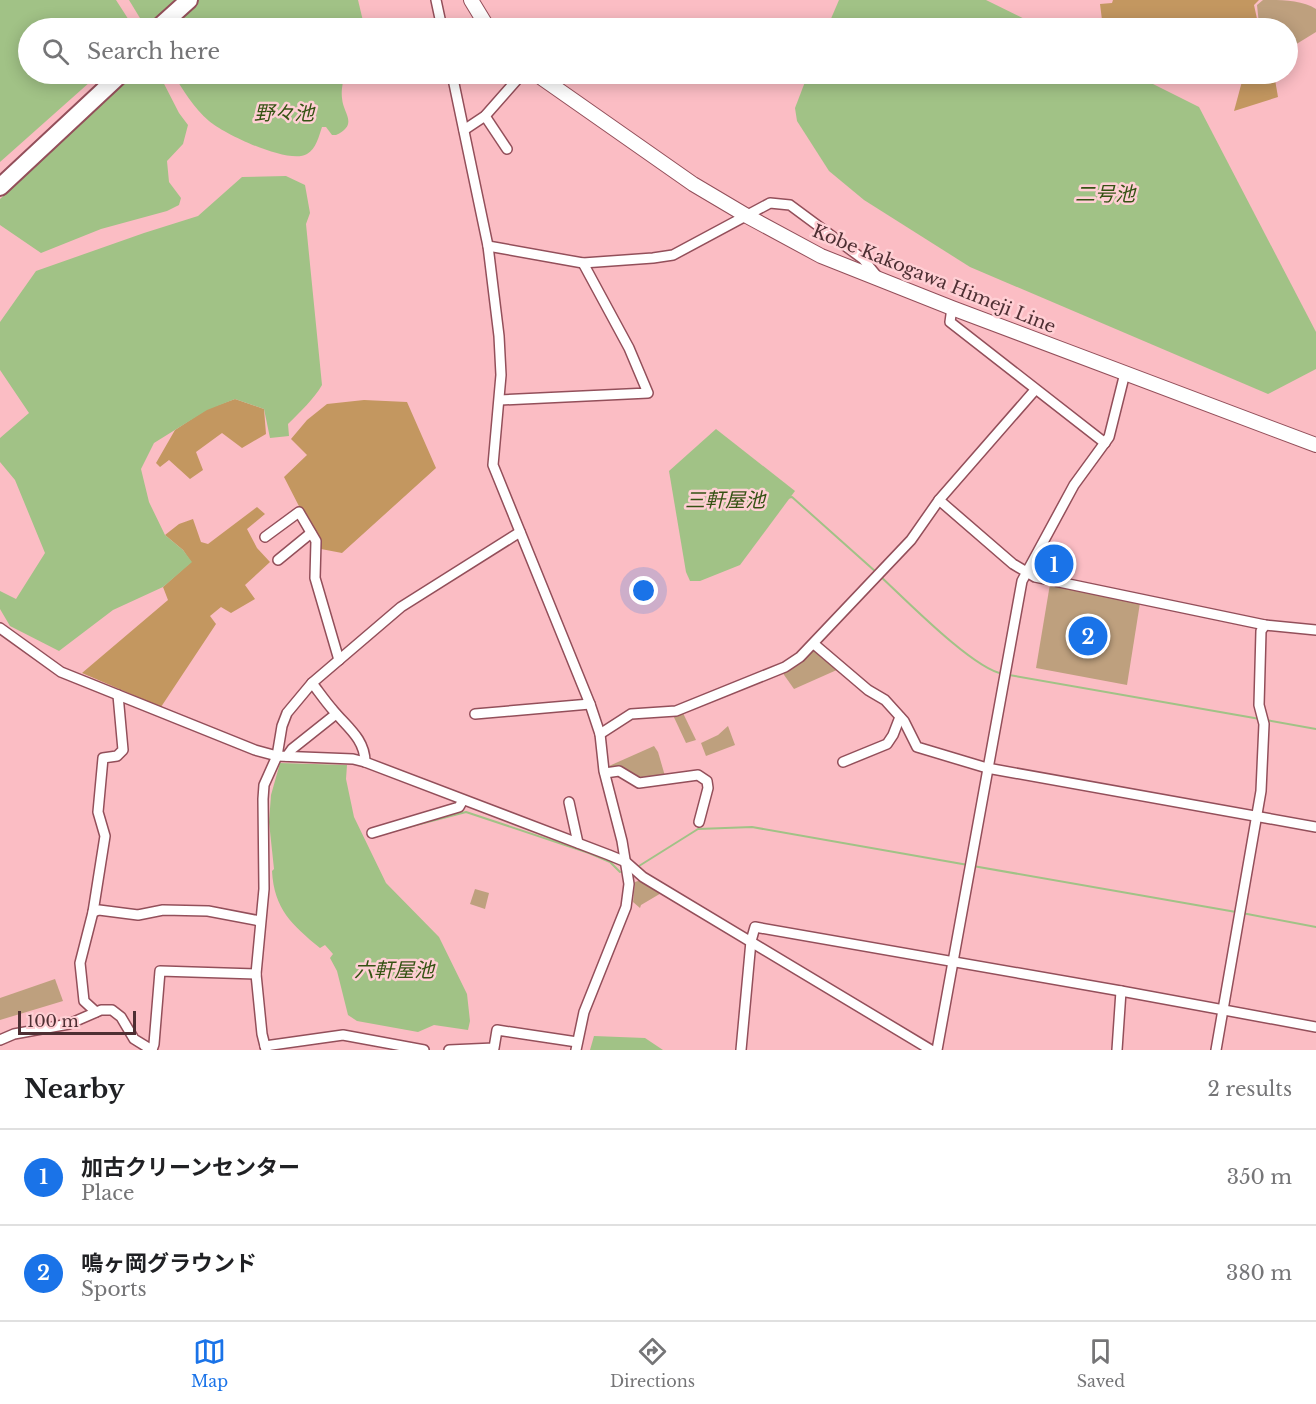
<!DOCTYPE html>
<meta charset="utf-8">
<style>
:root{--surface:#fff;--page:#f2f2f2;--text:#202124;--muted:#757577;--line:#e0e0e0;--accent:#1a73e8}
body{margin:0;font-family:"Libre Baskerville","Noto Sans JP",serif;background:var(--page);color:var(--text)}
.scale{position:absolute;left:18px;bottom:15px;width:118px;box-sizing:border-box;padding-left:6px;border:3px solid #4e2f33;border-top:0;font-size:16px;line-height:21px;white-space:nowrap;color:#4e2f33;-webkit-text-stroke:4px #ffcfd4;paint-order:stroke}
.you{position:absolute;left:644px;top:591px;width:21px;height:21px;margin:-15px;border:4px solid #fff;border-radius:50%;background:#1a73e8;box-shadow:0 0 0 9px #1a73e833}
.badge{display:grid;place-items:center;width:39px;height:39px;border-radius:50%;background:var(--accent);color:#fff;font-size:20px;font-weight:700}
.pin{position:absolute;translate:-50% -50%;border:3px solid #fff;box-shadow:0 2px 6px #0006}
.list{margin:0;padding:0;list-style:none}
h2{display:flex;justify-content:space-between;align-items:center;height:78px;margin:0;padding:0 24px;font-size:26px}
h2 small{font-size:20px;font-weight:400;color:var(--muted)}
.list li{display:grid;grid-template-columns:39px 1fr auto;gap:18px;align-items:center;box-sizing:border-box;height:96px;padding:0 24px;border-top:2px solid var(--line)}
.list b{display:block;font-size:22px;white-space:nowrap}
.list p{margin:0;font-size:20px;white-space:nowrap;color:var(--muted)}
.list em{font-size:20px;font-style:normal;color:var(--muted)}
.icon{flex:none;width:33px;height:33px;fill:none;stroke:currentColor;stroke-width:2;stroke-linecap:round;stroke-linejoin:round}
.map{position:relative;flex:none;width:1316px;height:1050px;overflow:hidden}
.search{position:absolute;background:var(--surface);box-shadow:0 3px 15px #0003;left:18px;right:18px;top:18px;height:66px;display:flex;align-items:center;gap:15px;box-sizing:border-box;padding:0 21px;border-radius:33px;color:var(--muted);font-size:22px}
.sheet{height:270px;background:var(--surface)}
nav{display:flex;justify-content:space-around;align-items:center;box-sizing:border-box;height:84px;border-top:2px solid var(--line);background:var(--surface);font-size:16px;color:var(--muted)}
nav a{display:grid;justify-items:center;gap:3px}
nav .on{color:var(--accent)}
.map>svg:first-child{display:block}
.green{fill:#bea07e}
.forest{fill:#c39760}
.water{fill:#a1c286}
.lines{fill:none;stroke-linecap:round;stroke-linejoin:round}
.stream{stroke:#a1c286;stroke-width:2}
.minor-casing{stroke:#934f5a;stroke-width:12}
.primary-casing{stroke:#934f5a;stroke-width:16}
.motorway-casing{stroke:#934f5a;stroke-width:20}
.minor{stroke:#fff;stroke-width:9}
.primary{stroke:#fff;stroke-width:14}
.motorway{stroke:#fff;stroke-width:16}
.labels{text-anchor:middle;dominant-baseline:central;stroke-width:5;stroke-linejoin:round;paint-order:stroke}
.street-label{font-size:18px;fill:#4e2f33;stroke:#ffcfd4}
.water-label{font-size:20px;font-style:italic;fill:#355213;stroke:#ffcfd4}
</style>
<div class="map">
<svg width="1316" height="1050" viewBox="0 0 1316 1050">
<rect width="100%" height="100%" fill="#fbbdc4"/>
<!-- green -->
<g class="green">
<path d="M1263 0C1281 0 1302 0 1316 9V32L1290 48 1288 46V28H1265L1259 24 1257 5Z"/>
<polygon points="1050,584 1140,603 1127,685 1036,668"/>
<polygon points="814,648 839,669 794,689 782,672"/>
<polygon points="682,711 696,740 686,743 672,713"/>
<polygon points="728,726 735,745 706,756 701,743 718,735"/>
<polygon points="654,746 658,752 665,776 643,781 612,770 609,766"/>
<polygon points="641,880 663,892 641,905 640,908 633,902 635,882"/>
<polygon points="475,889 489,893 485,909 470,904"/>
<polygon points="55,979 63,1001 0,1020 0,998"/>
</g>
<!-- forest -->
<g class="forest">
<polygon points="1113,0 1259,0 1254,5 1259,28 1103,28 1100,4 1112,3"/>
<polygon points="1244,74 1274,74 1278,97 1234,111"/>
<polygon points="235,399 264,409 266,434 242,448 222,433 196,452 203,470 190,479 169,460 160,467 156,463 175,430 207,409"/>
<polygon points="364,400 407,402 436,468 342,553 321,549 284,477 307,455 291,439 307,420 327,404"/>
<polygon points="257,507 265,514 247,529 257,548 270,562 245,585 255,599 231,613 221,607 210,616 216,624 161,707 82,673 168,600 163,587 191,562 183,550 165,535 179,524 193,519 201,542 208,544"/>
</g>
<!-- water -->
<g class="water">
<polygon points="0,0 116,0 134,28 28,28 28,74 99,74 0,162"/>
<polygon points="129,0 358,0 363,21 362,28 146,28"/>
<polygon points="839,0 986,0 1043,28 827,28"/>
<polygon points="130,74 159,74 179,113 188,125 183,144 167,161 169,182 181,198 179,205 167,211 101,229 41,253 0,225 0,199"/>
<path d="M173 74H345C343 80 341 91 342 98 343 114 359 124 336 135H332L326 127H322C319 136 316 149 307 154 289 165 224 134 209 121 194 108 183 90 173 74Z"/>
<polygon points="808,74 1133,74 1199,107 1316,332 1316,369 1268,394 970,267 864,200 829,171 797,121 795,108"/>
<path d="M286 176 305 185 310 213 306 224 322 385C314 399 300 412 288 424L289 436 270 438 264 409 235 399 207 410 154 443 141 469 149 502 165 535 183 550 192 562 163 587 113 610 59 651 10 626 0 609V591L16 599 45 553 15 480 0 462V438L29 413 0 370V322L36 271 144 233 198 216 242 177Z"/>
<polygon points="716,429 795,491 740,565 700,581 690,581 686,572 669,471"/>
<path d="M280 763 347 765 346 779 354 817 386 883 439 937 467 994 470 1021 468 1030 434 1025 418 1032 357 1021 348 1015 337 971 330 958 333 954 325 945 320 948C292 925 274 909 272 871L274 869 269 822 271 795Z"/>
<polygon points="594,1036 645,1038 663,1050 590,1050"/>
</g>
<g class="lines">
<!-- stream -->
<g class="stream">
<polyline points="787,498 792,497 876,572"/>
<path d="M880 576C905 599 973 669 1003 674"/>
<polyline points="1009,675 1260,719"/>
<polyline points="1266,720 1316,729"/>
<polyline points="393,831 466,812 589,853 610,862 620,872"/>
<polyline points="639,866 698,829 752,827 968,865"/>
<polyline points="973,866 1236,912"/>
<polyline points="1242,913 1316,927"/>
</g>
<!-- minor casing -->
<g class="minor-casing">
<g id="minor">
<polyline points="436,0 442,28"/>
<polyline points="452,74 488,246 499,336 501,375 493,465 590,704 600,734 604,771 622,841 629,884 626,907 584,1012 576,1050"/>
<polyline points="485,116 507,149"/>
<polyline points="464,130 485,116 522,74"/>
<polyline points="488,246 583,263 653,258 673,255 770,203 790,205 863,259 877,276"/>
<polyline points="952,308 950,322 1105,443"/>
<polyline points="500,400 648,393 629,348 583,263"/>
<polyline points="939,500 1013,564 1035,577 1265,625 1316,630"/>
<polyline points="265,537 299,512 316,541 315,578 339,660"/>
<polyline points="278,560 311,533"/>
<polyline points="0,628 61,672 255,750 277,756 353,759 365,762 609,855 626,862 643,877 931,1050"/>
<polyline points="814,644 868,690 885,700 904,721 917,747 987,768 1316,827"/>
<path d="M312 683C319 692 325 701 333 710 347 727 365 739 365 762"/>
<polyline points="475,714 590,704"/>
<polyline points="600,734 631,714 676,711 785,667 800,657 911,540 939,500 1035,390"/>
<polyline points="287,756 292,749 336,714"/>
<polyline points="843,762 887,744 893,735 900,717"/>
<polyline points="605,773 619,771 639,783 698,775 707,781 708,788 699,822"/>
<polyline points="569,802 578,843"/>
<polyline points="372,833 459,807 463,800"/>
<polyline points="93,912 99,910 138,915 163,910 208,911 260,921"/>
<polyline points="96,1012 84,1001 80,963 93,912 105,836 98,812 103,758 117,756 123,750 118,695"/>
<polyline points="0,1040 14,1034 69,1024 101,1010 112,1010 121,1017 134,1039 152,1050"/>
<polyline points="265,1046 343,1035 424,1050"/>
<polyline points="152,1050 154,1044 160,971 256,974"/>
<polyline points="266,1050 262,1034 256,974 264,889 263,799 264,785 277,756 282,726 287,713 312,683 401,607 520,532"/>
<polyline points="449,1050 494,1048 497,1030 577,1042"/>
<polyline points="741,1050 751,941 755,927 1121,991 1316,1027"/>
<polyline points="937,1050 1022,581 1074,485 1109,437 1125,373"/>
<polyline points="1117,1050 1121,991"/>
<polyline points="1216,1050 1261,791 1264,724 1259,705 1261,631 1265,625"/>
</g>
</g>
<!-- primary casing -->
<g class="primary-casing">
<g id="primary">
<polyline points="471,0 488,28"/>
<polyline points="536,74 693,184 747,216 821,256 952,308 1316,445"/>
</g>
</g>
<!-- motorway casing -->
<g class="motorway-casing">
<g id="motorway">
<polyline points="158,28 189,0"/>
<polyline points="0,187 121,74"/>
</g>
</g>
<!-- minor -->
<use href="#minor" class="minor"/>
<!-- primary -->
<use href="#primary" class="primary"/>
<!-- motorway -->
<use href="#motorway" class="motorway"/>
</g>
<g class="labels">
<!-- street labels -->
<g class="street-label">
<text transform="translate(934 279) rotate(22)">Kobe Kakogawa Himeji Line</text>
</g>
<!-- water labels -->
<g class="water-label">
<text x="284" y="113">野々池</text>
<text x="1105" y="194">二号池</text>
<text x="725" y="500">三軒屋池</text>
<text x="394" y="970">六軒屋池</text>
</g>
</g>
</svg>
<div class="scale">100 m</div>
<div class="you"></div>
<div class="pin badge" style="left:1054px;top:564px">1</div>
<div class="pin badge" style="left:1088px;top:636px">2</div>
<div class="search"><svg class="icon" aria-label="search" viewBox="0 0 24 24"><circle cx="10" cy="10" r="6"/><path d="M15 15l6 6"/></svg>Search here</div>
</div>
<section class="sheet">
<h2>Nearby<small>2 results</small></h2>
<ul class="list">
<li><span class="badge">1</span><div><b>加古クリーンセンター</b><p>Place</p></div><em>350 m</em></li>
<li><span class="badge">2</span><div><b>鳴ヶ岡グラウンド</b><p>Sports</p></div><em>380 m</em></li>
</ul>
</section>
<nav>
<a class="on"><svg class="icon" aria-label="map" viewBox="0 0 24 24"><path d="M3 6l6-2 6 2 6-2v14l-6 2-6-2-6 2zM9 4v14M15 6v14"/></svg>Map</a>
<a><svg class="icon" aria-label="directions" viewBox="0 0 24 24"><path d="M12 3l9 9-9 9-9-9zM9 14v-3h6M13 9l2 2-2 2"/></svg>Directions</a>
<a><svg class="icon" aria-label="saved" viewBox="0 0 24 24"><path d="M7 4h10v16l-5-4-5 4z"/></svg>Saved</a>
</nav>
